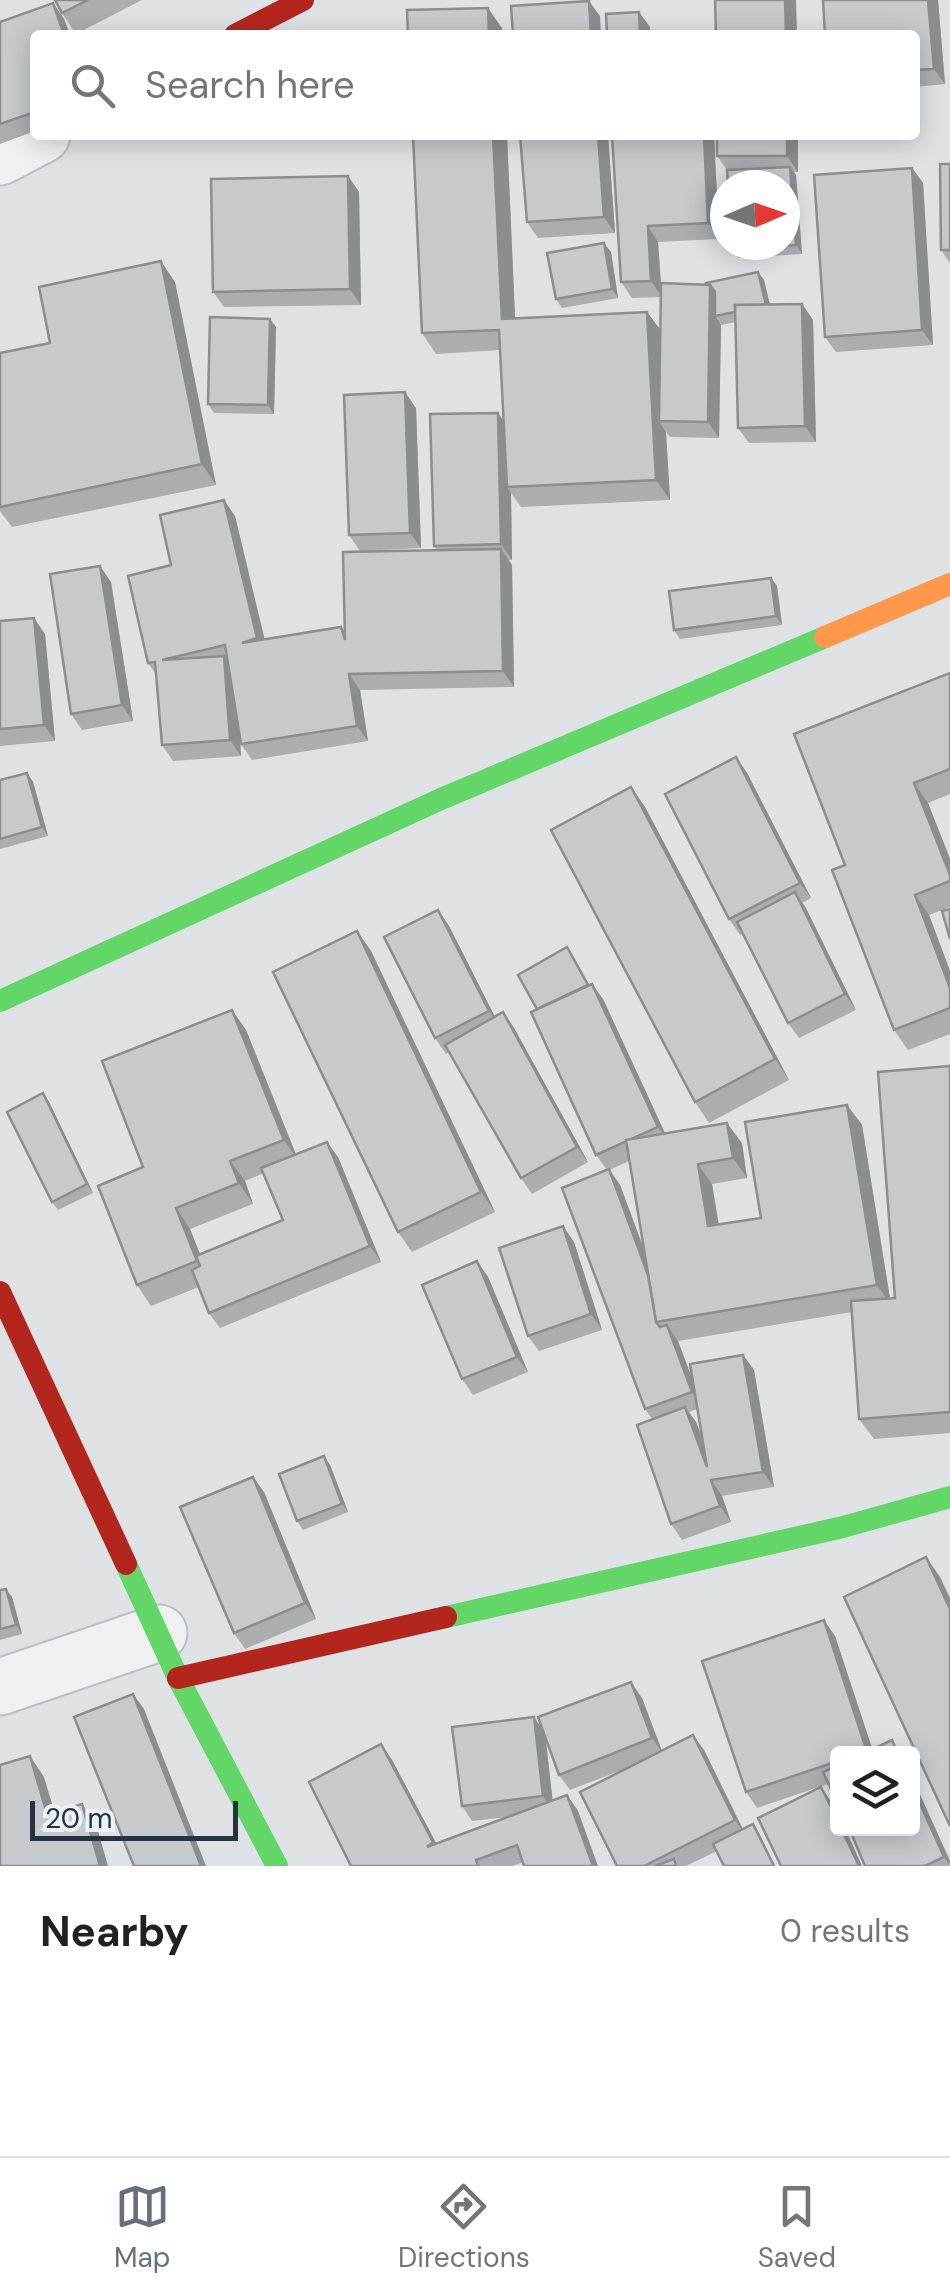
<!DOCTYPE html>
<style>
:root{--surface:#fff;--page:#f6f6f6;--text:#202124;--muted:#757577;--line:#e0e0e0;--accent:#66707a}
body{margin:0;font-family:"DM Sans",sans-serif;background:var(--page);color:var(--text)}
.controls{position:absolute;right:30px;bottom:30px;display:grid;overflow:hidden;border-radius:10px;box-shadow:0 5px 25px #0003}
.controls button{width:90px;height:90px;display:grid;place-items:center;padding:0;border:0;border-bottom:2px solid var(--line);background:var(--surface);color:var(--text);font:50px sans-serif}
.compass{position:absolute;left:710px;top:170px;width:90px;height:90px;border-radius:50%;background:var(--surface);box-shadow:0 5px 25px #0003;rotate:88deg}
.scale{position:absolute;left:30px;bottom:25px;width:208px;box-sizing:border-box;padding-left:10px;border:5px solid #253240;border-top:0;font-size:28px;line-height:35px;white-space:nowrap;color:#253240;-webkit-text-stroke:8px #ecf1f6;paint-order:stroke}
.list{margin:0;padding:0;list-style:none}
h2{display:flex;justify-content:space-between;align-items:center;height:130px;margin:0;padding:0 40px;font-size:42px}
h2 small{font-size:32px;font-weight:400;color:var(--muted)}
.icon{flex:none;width:55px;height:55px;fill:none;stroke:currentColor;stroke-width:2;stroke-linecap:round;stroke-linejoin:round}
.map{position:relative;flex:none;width:950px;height:1866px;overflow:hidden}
.search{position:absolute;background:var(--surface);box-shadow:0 5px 25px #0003;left:30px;right:30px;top:30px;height:110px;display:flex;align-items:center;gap:25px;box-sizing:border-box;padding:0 35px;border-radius:10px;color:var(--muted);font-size:38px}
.sheet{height:290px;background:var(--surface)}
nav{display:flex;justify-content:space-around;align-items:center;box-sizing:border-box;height:140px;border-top:2px solid var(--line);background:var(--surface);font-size:28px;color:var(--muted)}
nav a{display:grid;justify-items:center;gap:5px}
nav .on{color:var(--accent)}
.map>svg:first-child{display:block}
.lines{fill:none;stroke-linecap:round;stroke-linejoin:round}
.street-casing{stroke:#bdc0c3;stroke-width:59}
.street{stroke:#eef0f2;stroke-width:55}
.fast{stroke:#63d668;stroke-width:22}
.slow{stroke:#ff974d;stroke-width:22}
.jam{stroke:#b3261e;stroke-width:22}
.wall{fill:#abaeb0;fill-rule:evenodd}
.shaded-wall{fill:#8b8d90}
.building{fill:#c7cacd;stroke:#8b8d90;stroke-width:2.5}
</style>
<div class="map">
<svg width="950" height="1866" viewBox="0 0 950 1866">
<rect width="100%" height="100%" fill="#dfe2e5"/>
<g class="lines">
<!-- street casing -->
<g class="street-casing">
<g id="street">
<polyline points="0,157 42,135"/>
<polyline points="0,1687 159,1633"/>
</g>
</g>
<!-- street -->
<use href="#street" class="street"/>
<!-- fast -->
<g class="fast">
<polyline points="0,1001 441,799 825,637"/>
<polyline points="126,1564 178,1678 277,1866"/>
<polyline points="446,1617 843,1527 950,1497"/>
</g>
<!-- slow -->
<polyline class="slow" points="825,637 950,584"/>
<!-- jam -->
<g class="jam">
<polyline points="235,35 303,0"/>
<polyline points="0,1292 126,1564"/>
<polyline points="178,1678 446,1617"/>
</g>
</g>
<!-- wall -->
<g class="wall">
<polygon points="55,0 142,0 76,34 62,13"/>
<polygon points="823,0 938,0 945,84 915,87 915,35"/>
<polygon points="53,3 64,19 70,35 35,35 35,131 0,144 0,22"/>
<polygon points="413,135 507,135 515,318 647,312 660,330 661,297 632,298 621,282 612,135 714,135 719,239 658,242 661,286 764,280 770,305 802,304 813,320 816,442 749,443 738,428 736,322 721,325 719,438 670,437 666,432 670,500 521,507 511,493 512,560 509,560 512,565 514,687 360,690 368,741 252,760 241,744 240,740 241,756 173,761 162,745 156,674 148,663 171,565 235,516 264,639 341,627 344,631 437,550 434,546 498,413 503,421 500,350 436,354 422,333"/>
<polygon points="608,135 615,233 538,238 527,222"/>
<polygon points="798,135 798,172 794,172 796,175 802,254 738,258 732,250 727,170 717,156"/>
<polygon points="912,168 923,183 933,345 836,352 825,337"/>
<polygon points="348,176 359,192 361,305 224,307 213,292"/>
<polygon points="941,250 950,250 950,263"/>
<polygon points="611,252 618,298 562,308 556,299"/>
<polygon points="175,282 216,485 12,527 0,511 0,353 50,343"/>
<polygon points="270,319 276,327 274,414 214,413 208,404"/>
<polygon points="416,408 421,548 360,551 349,535"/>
<polygon points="771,578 777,586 782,625 680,639 674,630"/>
<polygon points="111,582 133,721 82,730 71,714"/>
<polygon points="0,621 45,634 55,741 0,746"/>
<polygon points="950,673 950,794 928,803 950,859 950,907 929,915 950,971 950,1034 908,1050 894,1030 845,865"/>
<polygon points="736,757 747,773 811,898 802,903 856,1010 799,1038 788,1023 743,934 740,935 729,919"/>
<polygon points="27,773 33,782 48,836 0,849 0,780"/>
<polygon points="631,787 645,807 789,1080 709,1123 695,1102"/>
<polygon points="438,910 449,926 495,1017 503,1012 514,1028 588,1162 532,1194 521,1178 449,1052 446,1054 435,1038"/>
<polygon points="357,931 371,951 495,1212 412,1252 398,1232"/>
<path d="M573 956 589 985 603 999 665 1133 742 1143 747 1178 712 1184 719 1225 761 1218 847 1105 862 1125 890 1298H895L950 1066V1433L874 1439 859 1419 852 1312 678 1341 692 1379 743 1355 754 1370 774 1487 722 1496 731 1522 682 1540 671 1524 652 1419 645 1409 607 1170 596 1155ZM629 1161 644 1250 620 1185 609 1170ZM697 1409 703 1440 696 1422 689 1412Z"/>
<path d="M232 1010 246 1030 296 1154 338 1157 381 1262 220 1328 209 1313 199 1287 151 1306 137 1285 143 1167ZM264 1173 283 1220 200 1254 190 1229 253 1204 245 1181Z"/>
<polygon points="49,1102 93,1193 58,1210 52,1202"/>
<polygon points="574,1242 602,1330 539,1351 528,1336"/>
<polygon points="477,1261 488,1277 528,1372 473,1395 462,1379"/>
<polygon points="330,1465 348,1512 303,1530 297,1521"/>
<polygon points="264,1492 316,1619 245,1649 234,1633"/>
<polygon points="0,1590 12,1597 22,1634 0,1640"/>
<polygon points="835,1636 872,1749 892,1740 901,1754 838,1754 838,1804 828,1784 757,1808 746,1792"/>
<polygon points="642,1698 662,1751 704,1750 743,1829 759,1833 717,1851 686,1866 617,1866 630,1767 570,1790 559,1775 546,1739 552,1800 567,1795 578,1811 523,1862 513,1866 351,1866 381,1744 392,1760 436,1843 507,1817 472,1821 462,1806 542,1728"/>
<polygon points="912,1777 950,1861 950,1866 865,1866"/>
</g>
<!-- shaded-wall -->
<g class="shaded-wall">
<polygon points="785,0 796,0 797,35 786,35"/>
<polygon points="928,0 938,0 945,84 934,69"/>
<polygon points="589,1 600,16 601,35 591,35"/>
<polygon points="53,3 64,19 70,35 64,35"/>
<polygon points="488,8 502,28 502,35 489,35"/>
<polygon points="639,12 650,27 650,35 640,35"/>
<polygon points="493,135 507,135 516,339 502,319"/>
<polygon points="598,135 608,135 615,233 604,217"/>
<polygon points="704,135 714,135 719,239 708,223"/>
<polygon points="787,135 798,135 798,172 787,156"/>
<polygon points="790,167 796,175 802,254 796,245"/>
<polygon points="912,168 923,183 933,345 922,330"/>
<polygon points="348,176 359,192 361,305 350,289"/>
<polygon points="648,226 658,242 662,297 651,281"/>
<polygon points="604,243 611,252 618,298 612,289"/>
<polygon points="161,261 175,282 216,485 202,464"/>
<polygon points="758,272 764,280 772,314 766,306"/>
<polygon points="710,285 721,300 715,316 721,325 719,438 708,422"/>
<polygon points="802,304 813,320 816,442 805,426"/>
<polygon points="647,312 662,332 659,421 666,432 670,500 656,480"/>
<polygon points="270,319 276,327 274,414 268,405"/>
<polygon points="405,392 416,408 421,548 410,533"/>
<polygon points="498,413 509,429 507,487 511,493 512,560 501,544"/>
<polygon points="224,500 235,516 268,653 257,638"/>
<polygon points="501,549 512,565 514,687 503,671"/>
<polygon points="100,566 111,582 133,721 122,705"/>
<polygon points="771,578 777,586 782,625 776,616"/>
<polygon points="34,618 45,634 55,741 44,725"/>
<polygon points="224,656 235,672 241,756 230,740"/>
<polygon points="349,674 360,690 368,741 357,726"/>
<polygon points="736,757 747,773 811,898 800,883"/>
<polygon points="27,773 33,782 48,836 42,827"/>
<polygon points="914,783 928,803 950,859 950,875"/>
<polygon points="631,787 645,807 789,1080 775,1059"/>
<polygon points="795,892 806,908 856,1010 845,994"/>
<polygon points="915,895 929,915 950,971 950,988"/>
<polygon points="438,910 449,926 500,1027 489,1011"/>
<polygon points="357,931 371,951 495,1212 481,1192"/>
<polygon points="592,984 603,999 669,1142 658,1127"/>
<polygon points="232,1010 246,1030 298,1160 284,1140"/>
<polygon points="503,1012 514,1028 588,1162 577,1147"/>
<polygon points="43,1093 49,1102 93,1193 87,1184"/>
<polygon points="847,1105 862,1125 891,1305 877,1285"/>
<polygon points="727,1123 742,1143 747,1178 733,1158"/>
<polygon points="327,1142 338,1157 381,1262 370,1246"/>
<polygon points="230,1161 245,1181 253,1204 239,1183"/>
<polygon points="698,1164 712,1184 722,1247 708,1226"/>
<polygon points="609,1169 620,1185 664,1303 659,1322"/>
<polygon points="176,1208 190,1229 211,1282 197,1261"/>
<polygon points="563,1226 574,1242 602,1330 591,1314"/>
<polygon points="477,1261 488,1277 528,1372 517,1357"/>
<polygon points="667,1325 678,1341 703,1407 692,1392"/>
<polygon points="743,1355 754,1370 774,1487 763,1472"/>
<polygon points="685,1407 696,1422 718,1482 707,1467"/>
<polygon points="324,1456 330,1465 348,1512 342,1504"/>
<polygon points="253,1477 264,1492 316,1619 305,1603"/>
<polygon points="711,1480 722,1496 731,1522 720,1506"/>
<polygon points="926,1557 940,1577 950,1598 950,1609"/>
<polygon points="6,1589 12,1597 22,1634 16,1625"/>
<polygon points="824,1620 835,1636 874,1754 869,1754"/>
<polygon points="631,1682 642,1698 663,1754 652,1738"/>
<polygon points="133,1694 144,1709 206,1866 201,1866"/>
<polygon points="534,1717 545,1733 554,1812 543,1796"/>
<polygon points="693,1735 704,1750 746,1836 735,1820"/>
<polygon points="381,1744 392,1760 444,1858 433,1842"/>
<polygon points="30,1756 44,1777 61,1834 47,1814"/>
<polygon points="912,1777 950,1861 950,1865 944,1857 912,1786"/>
<polygon points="821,1787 832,1803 838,1814 838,1821"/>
<polygon points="567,1795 578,1811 598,1866 593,1866"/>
<polygon points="82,1804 96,1824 108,1866 100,1866"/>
<polygon points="753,1824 759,1833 775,1866 774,1866"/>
<polygon points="841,1828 845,1828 862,1866 859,1866"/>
</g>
<!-- building -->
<g class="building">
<polygon points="55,0 88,0 62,13"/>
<polygon points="715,0 785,0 786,35 716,35"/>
<polygon points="823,0 928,0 934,69 915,70 915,35 825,35"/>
<polygon points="589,1 591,35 513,35 511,6"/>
<polygon points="53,3 64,35 35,35 35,112 0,124 0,22"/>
<polygon points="488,8 489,35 408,35 407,10"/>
<polygon points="639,12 640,35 607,35 606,14"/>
<polygon points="413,135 493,135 502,319 647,312 656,480 507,487 499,330 422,333"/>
<polygon points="520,135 598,135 604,217 527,222"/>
<polygon points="612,135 704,135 708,223 648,226 651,281 621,282"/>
<rect x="717" y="135" width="70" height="21"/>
<polygon points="940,164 950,164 950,250 941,250"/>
<polygon points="790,167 796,245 732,250 732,245 785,245 785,185 728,185 727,170"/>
<polygon points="912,168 922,330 825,337 814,175"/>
<polygon points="348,176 350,289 213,292 211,179"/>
<polygon points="604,243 612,289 556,299 547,253"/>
<polygon points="161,261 202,464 0,507 0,353 50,343 39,287"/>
<polygon points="758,272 766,305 735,305 735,312 715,316 715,292 710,285 706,284 706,283"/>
<polygon points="661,283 710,285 708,422 659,421"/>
<polygon points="802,304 805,426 738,428 735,305"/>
<polygon points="210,317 270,319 268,405 208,404"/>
<polygon points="405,392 410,533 349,535 344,395"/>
<polygon points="498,413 501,544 434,546 430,414"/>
<polygon points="224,500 257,638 242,643 341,627 345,640 343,552 501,549 503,671 349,674 357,726 241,744 225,645 162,660 224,656 230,740 162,745 155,662 148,663 128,576 171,565 160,515"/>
<polygon points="100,566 122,705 71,714 50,574"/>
<polygon points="771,578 776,616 674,630 669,591"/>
<polygon points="34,618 44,725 0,729 0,621"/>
<polygon points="950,673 950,769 914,783 950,875 950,881 915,895 950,988 950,1008 894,1030 832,870 845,865 794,734"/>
<polygon points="736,757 800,883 729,919 665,794"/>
<polygon points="27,773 42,827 0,839 0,780"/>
<polygon points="631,787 775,1059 695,1102 551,830"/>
<polygon points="795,892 845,994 788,1023 737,922"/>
<polygon points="950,909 950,939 942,911"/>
<polygon points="438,910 489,1011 435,1038 384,937"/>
<polygon points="357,931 481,1192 398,1232 273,972"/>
<polygon points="567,947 588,985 537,1009 518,975"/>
<polygon points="592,984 658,1127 596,1155 531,1012"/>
<polygon points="232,1010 284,1140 230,1161 239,1183 176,1208 197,1261 137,1285 98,1186 143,1167 102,1061"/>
<polygon points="503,1012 577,1147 521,1178 445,1045"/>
<polygon points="950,1066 950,1412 859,1419 851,1301 895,1298 878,1072"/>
<polygon points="43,1093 87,1184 52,1202 7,1112"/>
<polygon points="847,1105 877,1285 656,1322 626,1140 727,1123 733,1158 698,1164 708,1226 761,1218 745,1122"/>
<polygon points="327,1142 370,1246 209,1313 192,1270 200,1266 196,1256 283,1220 261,1168"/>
<polygon points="609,1169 648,1275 656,1322 660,1327 667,1325 692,1392 645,1409 562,1188"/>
<polygon points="563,1226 591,1314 528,1336 499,1248"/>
<polygon points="477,1261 517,1357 462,1379 422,1285"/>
<polygon points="743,1355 763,1472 711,1480 720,1506 671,1524 637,1425 685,1407 707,1467 690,1364"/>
<polygon points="324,1456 342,1504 297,1521 279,1474"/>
<polygon points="253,1477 305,1603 234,1633 180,1507"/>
<polygon points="926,1557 950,1609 950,1826 844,1597"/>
<polygon points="6,1589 16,1625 0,1629 0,1590"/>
<polygon points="824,1620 867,1752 892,1740 898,1754 838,1754 838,1761 746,1792 702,1661"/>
<polygon points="631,1682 652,1738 559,1775 538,1717"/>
<polygon points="133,1694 201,1866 134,1866 74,1717"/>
<polygon points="534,1717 543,1796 462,1806 452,1727"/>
<polygon points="693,1735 735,1820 644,1866 617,1866 580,1792"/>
<polygon points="381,1744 433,1842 427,1847 567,1795 593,1866 524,1866 517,1845 476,1860 478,1866 351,1866 309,1782"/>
<polygon points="30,1756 47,1814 82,1804 100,1866 0,1866 0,1765"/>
<polygon points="838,1765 838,1804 823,1772"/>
<polygon points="912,1786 944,1857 925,1866 865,1866 849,1828 912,1828"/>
<polygon points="821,1787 838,1821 838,1828 841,1828 859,1866 781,1866 758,1818"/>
<polygon points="753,1824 774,1866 724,1866 713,1844"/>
<polygon points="674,1859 676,1866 655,1866"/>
</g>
</svg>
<div class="controls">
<button><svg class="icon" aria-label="layers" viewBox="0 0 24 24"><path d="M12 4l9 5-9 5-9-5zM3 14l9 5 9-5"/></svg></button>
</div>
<svg class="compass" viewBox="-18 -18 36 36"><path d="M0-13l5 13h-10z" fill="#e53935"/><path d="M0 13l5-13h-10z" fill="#757577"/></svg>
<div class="scale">20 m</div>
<div class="search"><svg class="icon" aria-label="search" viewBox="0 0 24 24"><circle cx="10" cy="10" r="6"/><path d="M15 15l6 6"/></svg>Search here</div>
</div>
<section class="sheet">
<h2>Nearby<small>0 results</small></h2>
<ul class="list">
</ul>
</section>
<nav>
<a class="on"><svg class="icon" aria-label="map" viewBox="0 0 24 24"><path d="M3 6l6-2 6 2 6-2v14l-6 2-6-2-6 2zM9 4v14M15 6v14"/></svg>Map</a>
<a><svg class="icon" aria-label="directions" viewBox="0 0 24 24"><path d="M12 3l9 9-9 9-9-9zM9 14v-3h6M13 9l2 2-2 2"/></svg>Directions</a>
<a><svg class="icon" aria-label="saved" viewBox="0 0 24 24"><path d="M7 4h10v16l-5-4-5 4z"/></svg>Saved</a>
</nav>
